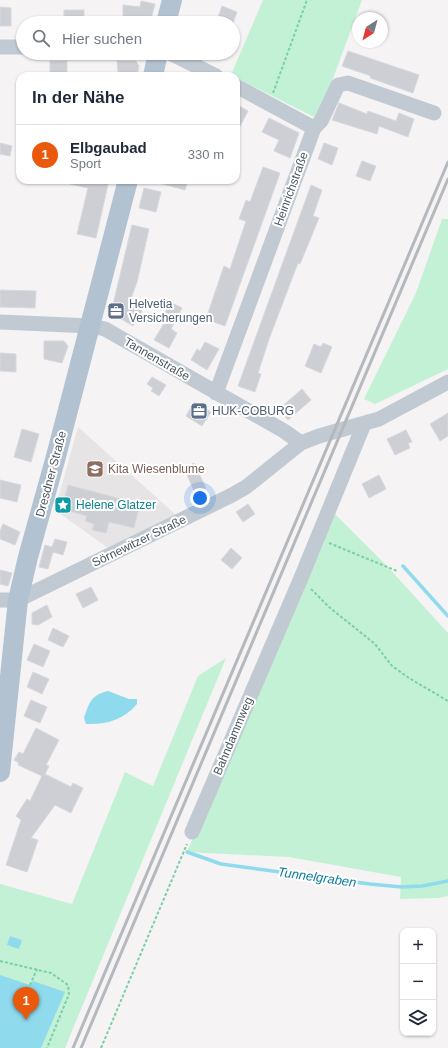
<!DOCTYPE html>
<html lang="de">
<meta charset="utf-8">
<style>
:root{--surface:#fff;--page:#f2f2f3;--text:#1f2937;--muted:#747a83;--line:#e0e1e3;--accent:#ea580c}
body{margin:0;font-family:Arial,sans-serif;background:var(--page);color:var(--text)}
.controls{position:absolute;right:12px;bottom:12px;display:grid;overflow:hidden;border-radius:8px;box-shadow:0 1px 3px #0004}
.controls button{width:36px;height:36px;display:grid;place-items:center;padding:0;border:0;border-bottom:1px solid var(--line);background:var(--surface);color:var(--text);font:20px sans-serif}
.compass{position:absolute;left:352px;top:12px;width:36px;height:36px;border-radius:50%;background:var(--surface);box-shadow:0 1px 3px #0004;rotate:216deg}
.you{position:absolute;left:200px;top:498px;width:14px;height:14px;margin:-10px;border:3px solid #fff;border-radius:50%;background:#1a73e8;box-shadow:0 0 0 6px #1a73e833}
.badge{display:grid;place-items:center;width:26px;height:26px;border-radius:50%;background:var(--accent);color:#fff;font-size:13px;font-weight:700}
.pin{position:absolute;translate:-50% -33px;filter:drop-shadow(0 1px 2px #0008)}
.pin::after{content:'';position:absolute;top:21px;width:14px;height:12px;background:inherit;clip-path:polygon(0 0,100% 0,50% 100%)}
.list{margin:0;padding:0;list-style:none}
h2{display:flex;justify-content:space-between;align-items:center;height:52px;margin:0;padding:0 16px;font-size:17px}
h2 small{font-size:13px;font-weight:400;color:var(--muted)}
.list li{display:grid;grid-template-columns:26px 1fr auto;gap:12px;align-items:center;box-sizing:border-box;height:60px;padding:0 16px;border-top:1px solid var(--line)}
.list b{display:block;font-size:15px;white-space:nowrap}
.list p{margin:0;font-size:13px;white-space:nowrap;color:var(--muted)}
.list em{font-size:13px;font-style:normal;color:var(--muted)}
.icon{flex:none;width:22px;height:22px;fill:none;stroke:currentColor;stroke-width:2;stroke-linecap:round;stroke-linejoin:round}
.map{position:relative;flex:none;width:448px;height:1048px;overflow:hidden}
.search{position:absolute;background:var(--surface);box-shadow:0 1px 3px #0004;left:16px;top:16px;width:224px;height:44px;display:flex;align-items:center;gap:10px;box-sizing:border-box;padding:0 14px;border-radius:22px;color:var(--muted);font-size:15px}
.panel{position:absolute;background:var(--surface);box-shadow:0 1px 3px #0004;left:16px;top:72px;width:224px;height:112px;border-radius:12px}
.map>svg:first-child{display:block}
.education{fill:#e6e4e5}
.green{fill:#c3f1d5}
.water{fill:#90daee}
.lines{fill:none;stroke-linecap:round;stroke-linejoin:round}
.stream{stroke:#90daee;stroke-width:3.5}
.building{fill:#cdcfd5;stroke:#d7d9de}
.path{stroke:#7ad0a6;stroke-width:2;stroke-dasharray:3 2;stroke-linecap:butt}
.minor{stroke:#c1cad2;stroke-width:15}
.major{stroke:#b3c2d1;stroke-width:20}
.rail{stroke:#b5b8bd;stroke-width:3}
.labels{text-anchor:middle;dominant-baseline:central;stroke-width:4;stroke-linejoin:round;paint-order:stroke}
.street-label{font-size:12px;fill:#4a5661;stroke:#fff}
.service-label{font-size:12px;fill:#4e5e75;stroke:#fff;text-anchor:start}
.education-label{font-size:12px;fill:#785e54;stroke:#fff;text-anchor:start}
.culture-label{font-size:12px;fill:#0d838f;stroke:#fff;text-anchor:start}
.water-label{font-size:13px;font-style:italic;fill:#0c7c9b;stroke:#fff}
</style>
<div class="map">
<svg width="448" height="1048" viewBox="0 0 448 1048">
<rect width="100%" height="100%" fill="#f5f3f3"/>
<!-- education -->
<polygon class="education" points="78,427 176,515 108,548 55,510"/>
<!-- green -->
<g class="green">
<polygon points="263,0 362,0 318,119 231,75"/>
<polygon points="442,219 448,219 448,369 375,404 364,399 416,293"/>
<polygon points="331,510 386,565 448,633 448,896 439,898 400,899 401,877 289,857 187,852"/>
<polygon points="226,658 65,1048 0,1048 0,884 72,904 125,772 153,786 198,676"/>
</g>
<!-- water -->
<g class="water">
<path d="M108 691 129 699H137V704C124 720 105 725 86 724L84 718C89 703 91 695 108 691Z"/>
<polygon points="10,936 22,940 19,949 7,945"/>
<polygon points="0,975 30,985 33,981 65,992 41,1048 0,1048"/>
</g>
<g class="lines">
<!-- stream -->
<g class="stream">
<polyline points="403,566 448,616"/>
<polyline points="187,852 221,864 370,884 402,887 422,886 448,881"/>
</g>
</g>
<!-- building -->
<g class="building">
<polygon points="141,1 155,4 150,23 123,23 123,5 140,7"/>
<polygon points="222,6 237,12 233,23 220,23 222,18 218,17"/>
<polygon points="0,7 11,8 11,26 0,26"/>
<rect x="64" y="10" width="20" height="13"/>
<polygon points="348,51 419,75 413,93 370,78 371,76 342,66"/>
<rect x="50" y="61" width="17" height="15"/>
<polygon points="117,61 136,61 139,66 137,76 121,76 121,72 118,72"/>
<polygon points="339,103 367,114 368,111 396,121 399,113 414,119 408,137 379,126 377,134 332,120"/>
<polygon points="236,104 248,111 236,134"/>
<polygon points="269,118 299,133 290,158 274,151 279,140 262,132"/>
<polygon points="0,143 12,146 10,156 0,154"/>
<polygon points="324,143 338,148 332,165 318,159"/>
<polygon points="362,161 376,166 370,181 356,176"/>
<polygon points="263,167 280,173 225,326 206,319 224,266 230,269 246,221 239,219 246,200 250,202"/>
<polygon points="70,180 109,180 96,238 77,234 88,188 70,184"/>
<polygon points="160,180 188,180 185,190 159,183"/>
<polygon points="311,185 322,190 313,216 319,218 300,264 298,263 269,339 258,373 261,374 255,392 238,386"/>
<polygon points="144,188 161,192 156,212 139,208"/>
<polygon points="132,225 149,229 137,282 129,304 142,311 133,326 111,313"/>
<polygon points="0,290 36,291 35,308 0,307"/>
<polygon points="170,302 182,308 171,329 177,333 169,348 154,340 166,320 162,318"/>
<polygon points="44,341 64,341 68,346 62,363 44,359"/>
<polygon points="205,342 219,349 207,370 191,360 197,349 200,351"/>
<polygon points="323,343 332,347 321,373 305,366 314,344 321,347"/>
<polygon points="0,353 16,354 16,372 0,371"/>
<polygon points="152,377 166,385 159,396 151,391 153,388 147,384"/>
<polygon points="302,389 311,400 288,420 279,409"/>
<polygon points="194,402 211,412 202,426 186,416"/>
<polygon points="448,413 448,436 440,441 430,424"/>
<polygon points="22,429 39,434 31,462 14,457"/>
<polygon points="406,430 412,442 408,443 410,448 395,455 387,439"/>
<polygon points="194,463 206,488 195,493 184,468"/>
<polygon points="379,475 386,489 369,498 362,484"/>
<polygon points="0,480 21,485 17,502 0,498"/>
<polygon points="68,485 140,504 134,528 109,522 106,533 92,530 94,524 85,521 87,516 62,509"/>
<polygon points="248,504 255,514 243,522 236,512"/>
<polygon points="3,524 20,532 15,545 0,539 0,531"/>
<polygon points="55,539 67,542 63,555 53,552 48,569 39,567 45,545 52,547"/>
<polygon points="231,548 242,558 232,569 221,560"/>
<polygon points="0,570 12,573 8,586 0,584"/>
<polygon points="91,587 98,600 83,608 76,594"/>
<polygon points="47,605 52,617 38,625 32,624 32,613"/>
<polygon points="53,628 69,636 63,647 48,640"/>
<polygon points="34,644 50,651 43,667 27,660"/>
<polygon points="33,672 49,679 42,694 27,687"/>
<polygon points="31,700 47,707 40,723 24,716"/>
<polygon points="36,728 59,740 46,765 49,766 45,774 71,787 73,783 83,788 71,813 55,805 31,838 38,840 27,872 6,865 21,820 16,816 27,799 30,801 42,776 18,765 19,763 14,760 19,752 23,754"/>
</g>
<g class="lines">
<!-- path -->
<g class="path">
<polyline points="273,93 307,0"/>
<polyline points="329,543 397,571"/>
<polyline points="311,589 329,607 375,644 392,666 409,678 448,701"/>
<polyline points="0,961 51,973 68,985 69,994 47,1048"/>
<polyline points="30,985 37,969"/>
<polyline points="101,1048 187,844"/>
</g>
<!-- minor -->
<g class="minor">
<polyline points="0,47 23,47"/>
<polyline points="170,53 216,76"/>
<polyline points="236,86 314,128"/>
<polyline points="0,322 91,326 105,329 284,431 301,443"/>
<polyline points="216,393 314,128 321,121 338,85 348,83 434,113"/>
<polyline points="0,600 18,600 232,495 246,487 301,443 319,436 379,419 448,382"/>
<polyline points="192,832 301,578 364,424"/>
</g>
<!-- major -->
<g class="major">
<polyline points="166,23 172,0"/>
<polyline points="153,76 158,53"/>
<polyline points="0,772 18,600 28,557 55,460 128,180"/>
</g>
<!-- rail -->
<g class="rail">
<polyline points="73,1048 448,162"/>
<polyline points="81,1048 448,179"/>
</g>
</g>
<!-- icons -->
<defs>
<g id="office-square" transform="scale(0.9)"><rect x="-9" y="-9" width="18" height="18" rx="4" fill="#5c6f8a" stroke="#fff"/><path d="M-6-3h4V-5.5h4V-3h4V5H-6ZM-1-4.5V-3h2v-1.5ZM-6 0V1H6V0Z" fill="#fff"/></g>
<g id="school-square" transform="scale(0.9)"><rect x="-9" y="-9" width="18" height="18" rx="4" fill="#8d6e63" stroke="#fff"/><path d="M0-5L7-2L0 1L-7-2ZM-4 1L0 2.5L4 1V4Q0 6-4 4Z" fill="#fff"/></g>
<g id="sight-square" transform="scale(0.9)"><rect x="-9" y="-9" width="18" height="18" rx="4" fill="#0f9aa8" stroke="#fff"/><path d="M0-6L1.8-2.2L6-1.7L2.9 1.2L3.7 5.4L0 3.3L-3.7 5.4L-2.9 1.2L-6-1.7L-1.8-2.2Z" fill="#fff"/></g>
</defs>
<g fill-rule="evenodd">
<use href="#office-square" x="116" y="311"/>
<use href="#office-square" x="199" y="411"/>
<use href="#school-square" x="95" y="469"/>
<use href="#sight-square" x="63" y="505"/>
</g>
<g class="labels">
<!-- street labels -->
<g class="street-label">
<text transform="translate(291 189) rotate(-70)">Heinrichstraße</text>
<text transform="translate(157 359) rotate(30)">Tannenstraße</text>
<text transform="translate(51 474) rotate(-75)">Dresdner Straße</text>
<text transform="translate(139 541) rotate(-26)">Sörnewitzer Straße</text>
<text transform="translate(233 736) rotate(-67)">Bahndammweg</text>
</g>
<!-- service labels -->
<g class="service-label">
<text x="129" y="304">Helvetia<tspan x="129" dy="14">Versicherungen</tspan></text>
<text x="212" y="411">HUK-COBURG</text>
</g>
<!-- education labels -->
<g class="education-label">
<text x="108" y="469">Kita Wiesenblume</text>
</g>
<!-- culture labels -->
<g class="culture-label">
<text x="76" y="505">Helene Glatzer</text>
</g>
<!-- water labels -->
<g class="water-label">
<text transform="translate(317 877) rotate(8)">Tunnelgraben</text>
</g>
</g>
</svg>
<div class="controls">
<button>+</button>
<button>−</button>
<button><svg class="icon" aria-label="layers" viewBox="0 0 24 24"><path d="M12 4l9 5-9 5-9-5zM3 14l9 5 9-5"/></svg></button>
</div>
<svg class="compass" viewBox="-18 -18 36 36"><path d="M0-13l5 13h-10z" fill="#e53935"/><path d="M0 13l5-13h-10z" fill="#747a83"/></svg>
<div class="you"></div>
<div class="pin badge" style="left:26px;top:1020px">1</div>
<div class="search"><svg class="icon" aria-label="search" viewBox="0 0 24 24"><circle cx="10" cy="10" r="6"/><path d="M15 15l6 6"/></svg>Hier suchen</div>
<section class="panel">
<h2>In der Nähe<small></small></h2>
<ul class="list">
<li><span class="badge">1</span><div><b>Elbgaubad</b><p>Sport</p></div><em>330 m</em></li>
</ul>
</section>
</div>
